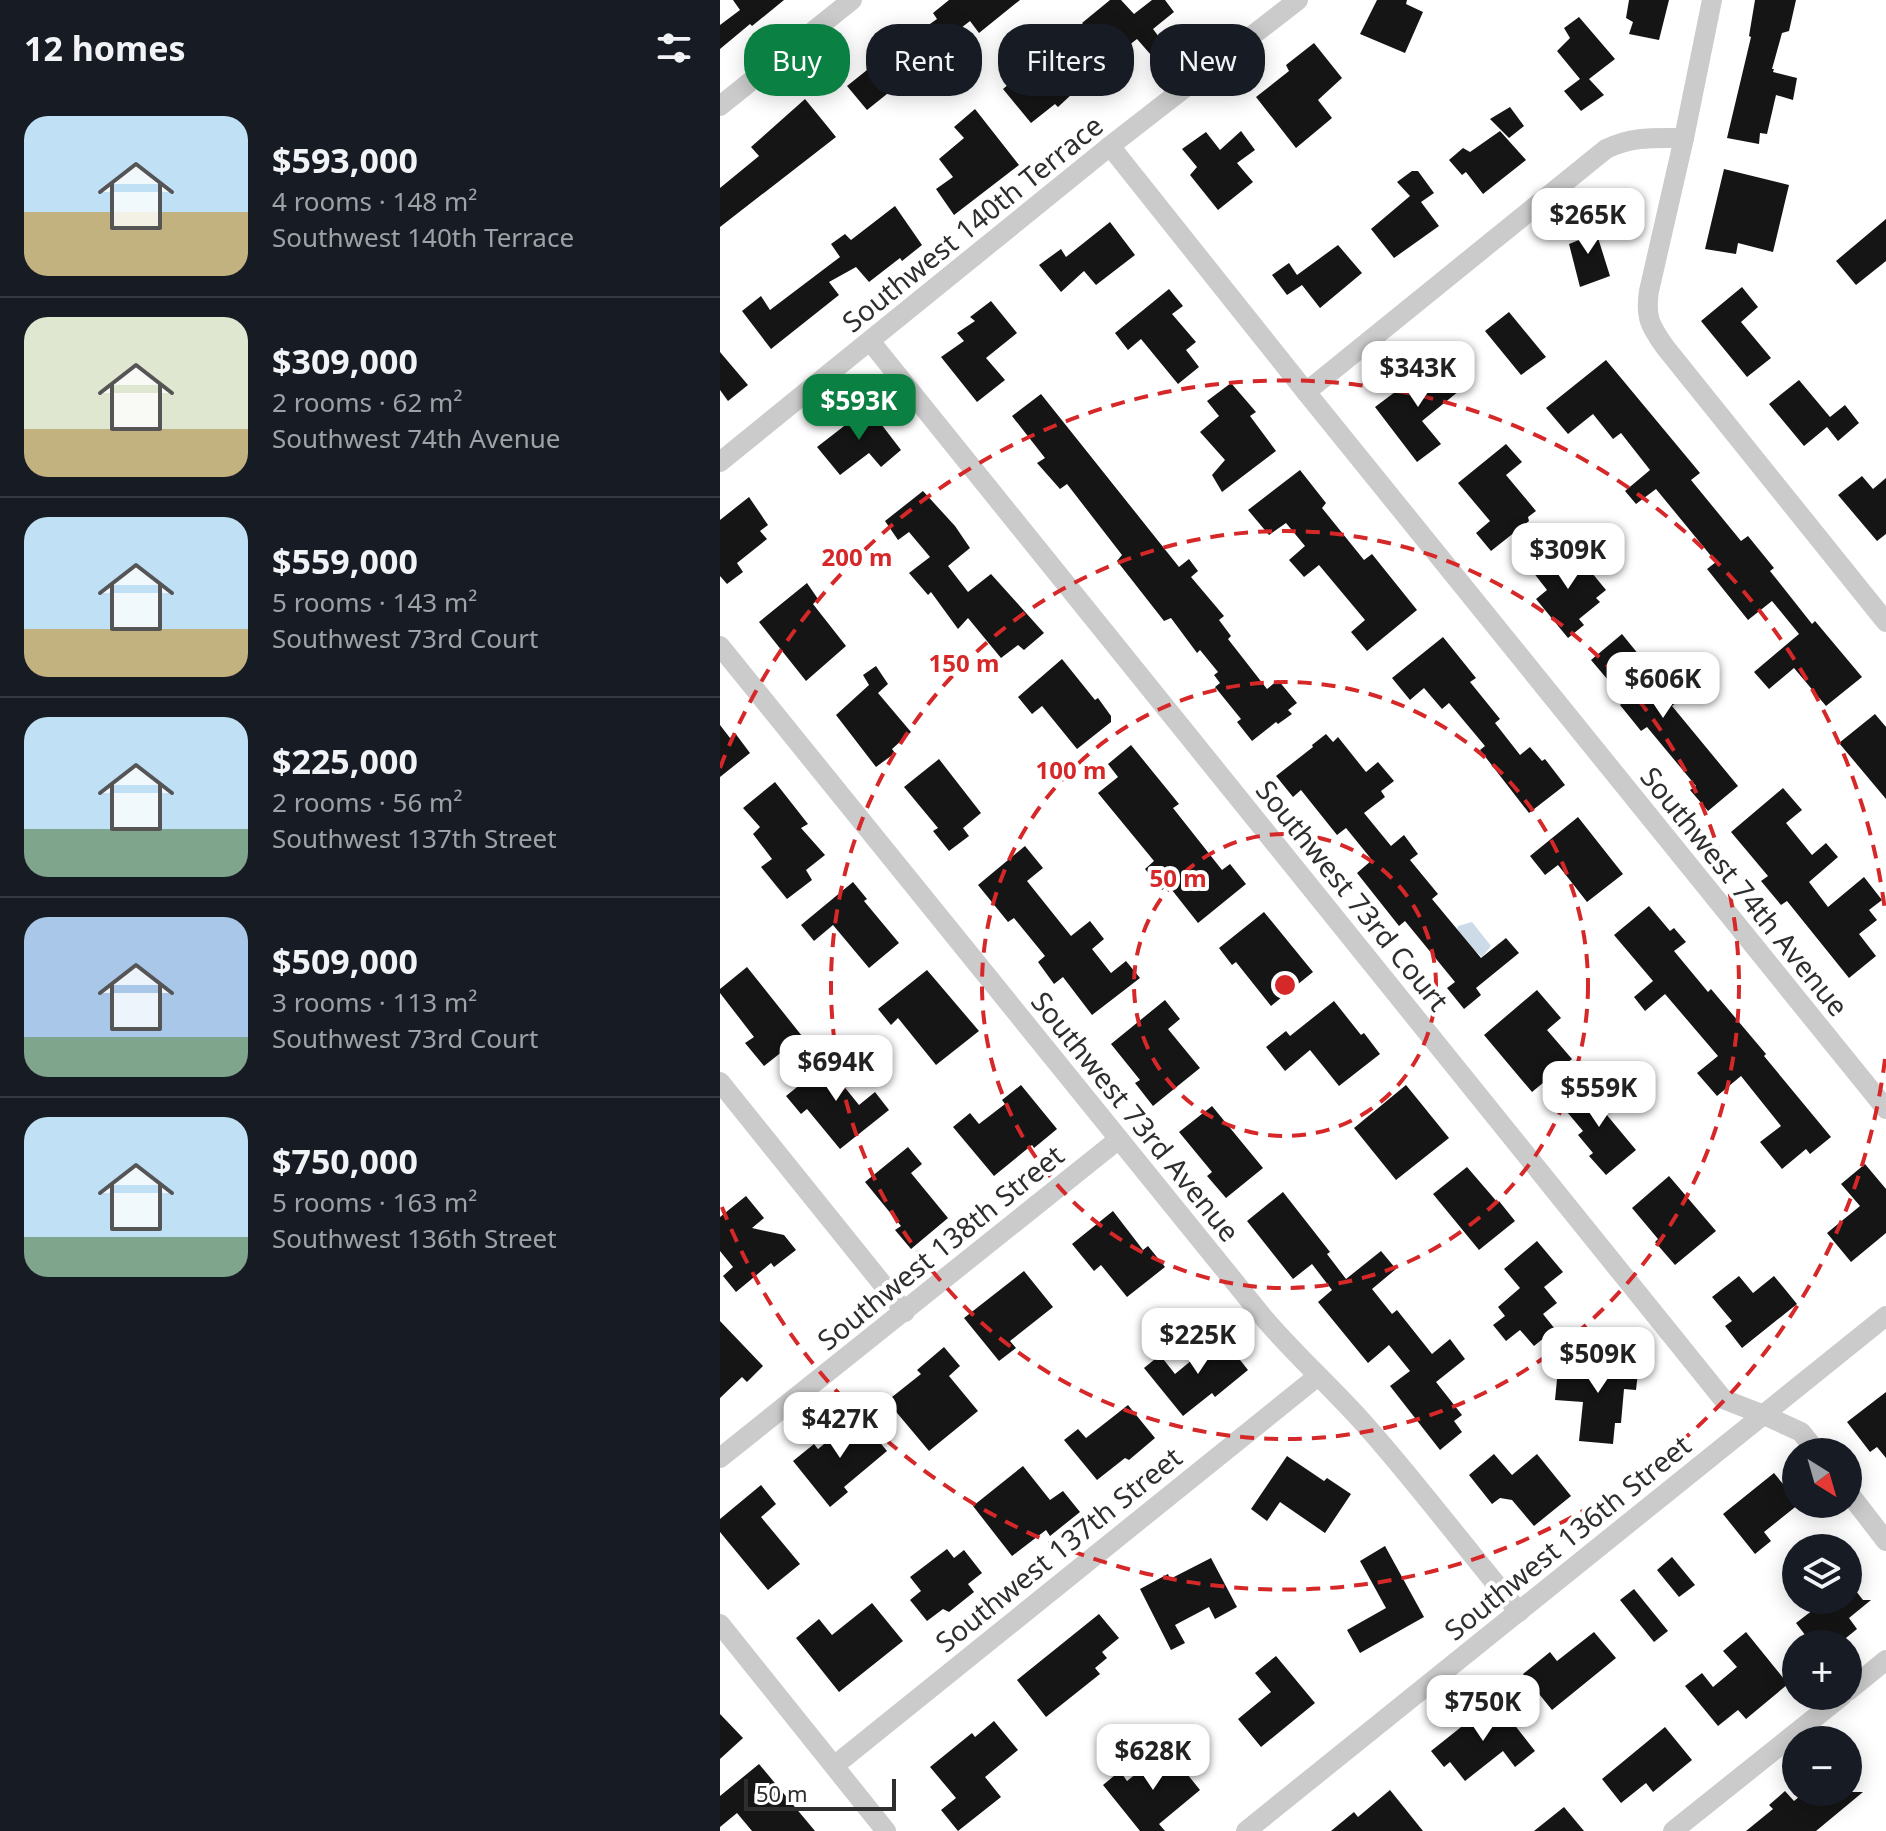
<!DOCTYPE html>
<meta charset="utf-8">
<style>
:root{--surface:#171b24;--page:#242831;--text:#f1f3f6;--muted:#9ea1a6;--line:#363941;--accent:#0b8043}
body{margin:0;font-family:"Noto Sans",sans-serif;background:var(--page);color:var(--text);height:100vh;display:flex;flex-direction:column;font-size:30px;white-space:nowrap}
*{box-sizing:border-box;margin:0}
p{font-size:26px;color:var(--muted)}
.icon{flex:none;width:44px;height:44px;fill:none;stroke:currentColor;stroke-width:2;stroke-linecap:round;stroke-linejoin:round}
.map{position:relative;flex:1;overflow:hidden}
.drawer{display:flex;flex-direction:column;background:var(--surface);width:720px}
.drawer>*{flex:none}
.top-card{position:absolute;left:24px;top:24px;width:760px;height:72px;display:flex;gap:16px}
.needle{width:52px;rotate:143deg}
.buttons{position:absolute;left:1062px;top:1438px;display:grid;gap:16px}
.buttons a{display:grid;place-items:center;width:80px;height:80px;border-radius:50%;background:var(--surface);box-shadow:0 4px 20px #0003;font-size:40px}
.scale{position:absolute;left:24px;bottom:20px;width:152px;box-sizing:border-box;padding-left:8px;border:4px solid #2e2e2e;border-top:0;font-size:22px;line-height:28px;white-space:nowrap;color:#2e2e2e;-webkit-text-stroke:6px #fff;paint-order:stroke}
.price{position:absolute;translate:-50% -68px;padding:0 18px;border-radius:16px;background:#fff;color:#222;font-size:26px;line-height:52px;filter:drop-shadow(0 2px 4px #0008)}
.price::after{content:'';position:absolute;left:50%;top:48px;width:24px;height:18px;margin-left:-12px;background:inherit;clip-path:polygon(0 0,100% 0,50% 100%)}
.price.active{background:var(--accent);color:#fff}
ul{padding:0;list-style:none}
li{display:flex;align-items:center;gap:24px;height:200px;padding:0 24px}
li+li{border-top:2px solid var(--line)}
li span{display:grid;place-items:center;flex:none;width:224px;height:160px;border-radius:24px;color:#555}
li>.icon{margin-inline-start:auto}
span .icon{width:96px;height:96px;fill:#fffc;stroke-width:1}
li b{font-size:34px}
h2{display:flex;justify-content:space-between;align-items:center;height:96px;padding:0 24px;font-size:34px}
.pill{padding:0 28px;border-radius:32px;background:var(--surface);box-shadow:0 4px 20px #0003;font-size:28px;line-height:72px}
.pill.active{background:var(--accent);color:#fff}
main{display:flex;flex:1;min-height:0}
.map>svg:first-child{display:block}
.water{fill:#ccdbe7}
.building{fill:#151515}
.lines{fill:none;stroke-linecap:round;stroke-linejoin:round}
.minor{stroke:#cbcbcb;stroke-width:20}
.ring{fill:none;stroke:#d62828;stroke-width:4;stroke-dasharray:14 10}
.labels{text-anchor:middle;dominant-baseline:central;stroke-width:8;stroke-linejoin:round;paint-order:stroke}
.street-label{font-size:28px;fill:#2e2e2e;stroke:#fff}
.centre{fill:#d62828;stroke:#fff;stroke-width:4}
.ring-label{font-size:24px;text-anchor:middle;font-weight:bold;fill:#d62828;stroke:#fff;stroke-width:8;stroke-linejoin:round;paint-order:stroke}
</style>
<main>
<section class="drawer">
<h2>12 homes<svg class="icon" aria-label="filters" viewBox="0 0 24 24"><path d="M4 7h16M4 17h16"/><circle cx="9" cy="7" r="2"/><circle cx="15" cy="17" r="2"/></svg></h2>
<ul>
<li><span style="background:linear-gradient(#bfe0f5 60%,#c2b280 0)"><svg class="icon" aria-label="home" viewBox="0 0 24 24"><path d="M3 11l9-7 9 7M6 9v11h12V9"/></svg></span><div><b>$593,000</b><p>4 rooms · 148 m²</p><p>Southwest 140th Terrace</p></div></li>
<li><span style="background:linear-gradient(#dfe7d0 70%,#c2b280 0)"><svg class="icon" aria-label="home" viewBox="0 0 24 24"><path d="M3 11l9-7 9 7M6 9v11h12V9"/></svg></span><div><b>$309,000</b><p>2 rooms · 62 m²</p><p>Southwest 74th Avenue</p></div></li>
<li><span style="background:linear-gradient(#bfe0f5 70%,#c2b280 0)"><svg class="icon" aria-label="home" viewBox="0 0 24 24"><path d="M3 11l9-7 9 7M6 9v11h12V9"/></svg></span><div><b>$559,000</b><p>5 rooms · 143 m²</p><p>Southwest 73rd Court</p></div></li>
<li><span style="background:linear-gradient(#bfe0f5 70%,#7fa58c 0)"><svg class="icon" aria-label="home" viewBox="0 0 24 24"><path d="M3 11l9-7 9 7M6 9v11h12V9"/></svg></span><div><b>$225,000</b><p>2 rooms · 56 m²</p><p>Southwest 137th Street</p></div></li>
<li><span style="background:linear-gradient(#a9c7e8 75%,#7fa58c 0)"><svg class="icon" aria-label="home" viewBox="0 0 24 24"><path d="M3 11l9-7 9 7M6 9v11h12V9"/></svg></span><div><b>$509,000</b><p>3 rooms · 113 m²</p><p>Southwest 73rd Court</p></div></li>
<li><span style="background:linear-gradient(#bfe0f5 75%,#7fa58c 0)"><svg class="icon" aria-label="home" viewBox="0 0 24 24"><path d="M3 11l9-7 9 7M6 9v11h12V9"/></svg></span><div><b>$750,000</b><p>5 rooms · 163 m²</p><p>Southwest 136th Street</p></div></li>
</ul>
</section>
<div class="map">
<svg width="1166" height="1831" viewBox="0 0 1166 1831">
<rect width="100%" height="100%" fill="#fff"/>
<path class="water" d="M752,922L771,946L762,957L749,945L737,929L738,926Z"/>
<g class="building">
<path d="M13,0H64L32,26L30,24L0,49V25L20,10Z"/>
<path d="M229,0H300L259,33L250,21L210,52L213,57L147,110L127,86L162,58L217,19L213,13Z"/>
<path d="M390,0H401L414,14L432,0H445L454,12L433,29L445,45L431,55L417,39L391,59L362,23Z"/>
<path d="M657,0H687L686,4L703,12L685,53L640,34Z"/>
<path d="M909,0H949L939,40L909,34L913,22L906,18Z"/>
<path d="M1035,0H1076L1069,31L1062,33L1052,69H1054L1053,72L1077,78L1073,100L1056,95L1047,134L1040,133L1039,144L1007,138L1031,37L1029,36Z"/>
<path d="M859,17L895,59L869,79L884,95L861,111L844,91L860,79L837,51L850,38L844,28Z"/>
<path d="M594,43L622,78L598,100L612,118L576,148L536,97L569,71L566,65Z"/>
<path d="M318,59L333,78L352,64L364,83L338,107L335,104L311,123L283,89Z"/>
<path d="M85,99L116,137L0,227V188L39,156L31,147Z"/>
<path d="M790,107L804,126L789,138L770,119Z"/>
<path d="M255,109L299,165L234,215L216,189L233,177L219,159L244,138L234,127Z"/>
<path d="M521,131L535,150L517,163L533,182L498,210L470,175L477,167L462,149L486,132L500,150Z"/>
<path d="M780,131L806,160L763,194L746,172L742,175L729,160L743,148L750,152Z"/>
<path d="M1004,169L1069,185L1053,252L1018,243L1016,254L985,249Z"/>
<path d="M692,171H698L714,193L701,202L719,226L674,258L651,229L690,196L677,182Z"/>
<path d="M175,206L202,245L182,261L180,258L149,282L136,267L109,282L119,295L51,349L22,311L41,296L50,310L120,257L111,244L125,234L131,240Z"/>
<path d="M1166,219V261L1136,285L1116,261Z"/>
<path d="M390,222L415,255L376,285L364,271L341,292L319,265L341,249L346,257Z"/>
<path d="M873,222L890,276L860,287L849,244L859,240L854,229Z"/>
<path d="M618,245L642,273L600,308L582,285L567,295L552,275L569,263L577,275Z"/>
<path d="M1022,287L1038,307L1021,322L1051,358L1027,377L981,321Z"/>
<path d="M449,289L463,306L452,314L476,342L466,350L479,367L458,384L421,339L408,350L395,333Z"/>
<path d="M271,301L297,333L266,358L285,380L257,402L221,357L244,341L237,333L255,321L250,317Z"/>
<path d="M789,312L826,357L801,375L765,331Z"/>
<path d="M0,352L28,385L8,401L0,390Z"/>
<path d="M886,360L980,473L971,480L1021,541L1028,536L1054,568L1050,571L1092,624L1095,621L1142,677L1106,706L1074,668L1049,689L1034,672L1079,634L1052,601L1028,620L987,569L996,562L936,489L916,504L905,491L930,470L901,433L893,439L873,414L848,434L826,408Z"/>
<path d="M715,362L739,391L702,421L721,444L697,462L655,407Z"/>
<path d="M1079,380L1110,417L1125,405L1139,423L1118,441L1107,427L1084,446L1049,404Z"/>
<path d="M511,383L536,412L530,416L556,451L502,492L492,475L505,460L480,432L499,416L487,401Z"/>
<path d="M321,394L459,567L469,559L478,571L471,577L504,616L499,620L511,636L508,639L547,689L558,680L577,703L568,710L572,714L558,724L556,722L532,741L517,722L521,719L495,687L500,683L494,675L498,672L480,650L477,653L451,618L444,621L397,561L402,555L347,484L340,489L317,463L325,458L292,416Z"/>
<path d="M145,403L181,450L161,467L149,453L120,475L97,447L128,423L125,419Z"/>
<path d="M786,444L802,462L786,475L816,511L808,517L809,521L771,551L756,533L770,521L738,483Z"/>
<path d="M580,470L606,503L602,508L644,560L652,554L697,610L647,651L631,632L645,620L599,565L584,577L569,560L585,546L566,523L549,535L528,510Z"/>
<path d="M1142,476L1153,489L1166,478V534L1157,541L1118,495Z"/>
<path d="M203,491L235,526L250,548L228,566L248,592L271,574L324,633L304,650L298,645L281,658L248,618L238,629L211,592L208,595L189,573L210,557L189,532L178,540L165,521Z"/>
<path d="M29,497L48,525L40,531L47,539L17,563L23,572L7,584L0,576V520Z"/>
<path d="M839,551L845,558L854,551L886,590L876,598L880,602L859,619L864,625L848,638L816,599L827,590L813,572Z"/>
<path d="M87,583L98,599L93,604L126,646L86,681L39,622Z"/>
<path d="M902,634L957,702L952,706L1018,786L988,811L970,790L976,786L927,727L921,731L900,705L905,700L871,660Z"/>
<path d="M723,637L756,678L750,682L780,719L775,723L800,755L810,747L822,761L825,759L845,785L809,813L760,750L765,746L729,703L722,709L704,688L690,700L672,678Z"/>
<path d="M342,659L375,700L378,698L391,716V722L357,749L322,706L312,714L298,697Z"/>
<path d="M156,666L168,684L158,693L191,732L172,749L175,753L156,767L116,715L149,685L143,675Z"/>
<path d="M1155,714L1166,727V799L1119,743Z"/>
<path d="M0,725L10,738L15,733L30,753L0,777Z"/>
<path d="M606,734L613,742L618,737L646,772L658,762L674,781L661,791L665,797L644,813L671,846L684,835L698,854L690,860L718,894L712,899L761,958L786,938L799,953L756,988L761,995L744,1009L727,988L735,982L685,921L679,926L637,873L652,860L626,828L617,835L581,790L573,797L556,776L593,747L592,745Z"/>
<path d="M411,745L459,804L453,808L502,870L510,864L526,884L478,923L448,885L442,890L425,869L434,861L378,793L398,777L388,764Z"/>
<path d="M219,759L261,813L243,828L249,836L229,851L213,831L218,828L184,787Z"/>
<path d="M55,782L88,824L81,828L105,855L86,870L92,880L67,899L41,867L52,859L33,834L40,827L23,808Z"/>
<path d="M1063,788L1082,810L1066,823L1092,855L1106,843L1118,857L1089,882L1108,907L1144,877L1162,900L1149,910L1157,920L1139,934L1156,956L1129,978L1067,901L1061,905L1041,881L1048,876L1011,832Z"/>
<path d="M858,817L903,874L867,902L838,865L825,875L810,856Z"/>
<path d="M305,846L323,868L307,881L351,936L370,921L384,939L372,949L391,973L406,961L420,978L372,1015L343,977L334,984L318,962L325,956L294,918L288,922L258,885Z"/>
<path d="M133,882L147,899L144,901L179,943L149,968L113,925L94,941L81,925Z"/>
<path d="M929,906L950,931L954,928L966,942L954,951L988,992L991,989L1046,1054L1044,1056L1111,1137L1090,1154L1086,1149L1062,1169L1040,1142L1061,1126L1021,1076L997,1096L977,1073L998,1056L945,994L925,1011L914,997L933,981L894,935Z"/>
<path d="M544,912L593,972L551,1006L516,962L512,965L499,948Z"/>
<path d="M27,967L82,1036L44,1066L25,1043L34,1037L0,993V989Z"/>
<path d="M207,970L259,1031L216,1065L178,1018L171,1025L158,1009Z"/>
<path d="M817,990L841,1018L827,1030L852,1059L812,1092L764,1035Z"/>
<path d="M445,1000L460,1019L448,1029L480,1068L433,1106L415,1083L420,1080L391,1044Z"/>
<path d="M614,1001L641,1035L644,1033L660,1054L619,1086L590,1050L565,1071L546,1047L566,1031L570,1036Z"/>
<path d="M118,1054L131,1069L118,1079L139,1105L155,1092L169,1110L120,1149L87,1109L81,1114L66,1096Z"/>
<path d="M876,1079L887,1092L876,1102L916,1150L886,1175L869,1156L873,1153L858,1135L863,1131L842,1106Z"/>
<path d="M301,1085L337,1129L314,1148L312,1145L274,1176L233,1127L250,1113L259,1124L285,1104L282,1100Z"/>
<path d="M686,1085L729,1138L676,1180L634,1128Z"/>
<path d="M492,1106L543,1168L506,1198L487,1176L492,1172L459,1132Z"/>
<path d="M188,1147L202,1164L191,1173L228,1218L191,1249L175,1230L181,1226L145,1182Z"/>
<path d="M1145,1164L1166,1189V1233L1131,1262L1107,1233L1140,1206L1121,1184Z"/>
<path d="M747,1167L778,1203L779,1201L795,1221L759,1250L713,1194Z"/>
<path d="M949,1176L996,1231L955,1265L935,1242L938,1239L912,1208Z"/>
<path d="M563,1192L610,1252L607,1254L626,1279L661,1251L676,1269L652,1289L672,1314L677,1310L712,1354L730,1339L745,1359L716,1382L742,1415L734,1421L742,1432L720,1450L670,1386L690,1371L669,1345L648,1363L598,1302L612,1290L592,1264L573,1279L527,1221Z"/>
<path d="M26,1196L44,1218L32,1228L64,1235L76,1250L54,1267L51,1263L16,1292L3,1276L13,1267L0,1251V1217Z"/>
<path d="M393,1211L423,1250L428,1246L445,1267L407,1297L381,1265L374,1271L352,1244Z"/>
<path d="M817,1241L843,1272L824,1287L837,1303L823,1314L835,1329L814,1346L800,1330L786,1341L773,1325L785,1316L778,1307L800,1288L784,1269Z"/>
<path d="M304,1271L333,1307L290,1341L296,1348L279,1361L244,1318Z"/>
<path d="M1019,1276L1033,1293L1054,1276L1077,1304L1022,1348L1005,1326L1012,1321L992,1297Z"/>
<path d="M0,1321L43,1366L27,1382L22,1377L0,1398Z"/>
<path d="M501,1336L528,1370L495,1397L492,1393L463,1416L424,1368L440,1355L455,1374Z"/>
<path d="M224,1347L240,1366L229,1376L258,1411L209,1451L167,1401L201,1374L197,1370Z"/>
<path d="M883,1353L902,1354L901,1362L919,1363L916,1390L904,1389L901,1423H895L893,1444L859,1441L863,1402L835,1400L838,1369L855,1370L856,1364L882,1367Z"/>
<path d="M1166,1392V1458L1157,1447L1150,1452L1127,1422Z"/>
<path d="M408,1405L435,1438L409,1460L405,1458L377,1480L344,1440L358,1429L366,1438Z"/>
<path d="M138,1416L167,1451L124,1487L128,1492L110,1507L73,1461L94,1444L98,1449Z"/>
<path d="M774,1454L792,1475L817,1454L851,1496L814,1526L792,1500L780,1498L772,1504L749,1475Z"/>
<path d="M567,1456L604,1481L607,1478L631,1494L605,1533L560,1502L547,1521L531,1509Z"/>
<path d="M303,1466L330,1500L343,1491L360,1512L330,1536L326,1530L292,1556L253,1506Z"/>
<path d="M1054,1473L1076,1500V1504H1079L1044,1532L1051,1541L1035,1554L1003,1514Z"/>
<path d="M41,1485L56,1504L41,1517L80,1564L48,1590L0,1532V1519Z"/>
<path d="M665,1546L704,1617L640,1653L627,1630L666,1608L640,1561Z"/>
<path d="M227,1549L234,1558L244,1550L262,1573L248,1584L254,1592L229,1612L223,1609L207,1621L190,1600L201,1591L190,1577Z"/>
<path d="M952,1557L975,1585L959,1597L937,1570Z"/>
<path d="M491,1558L517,1607L495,1619L489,1607L455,1625L465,1643L451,1650L420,1589L448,1574L450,1579Z"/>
<path d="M1128,1581L1143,1600H1151L1129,1618L1137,1629L1121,1642L1114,1633L1100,1644H1092L1076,1623L1106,1600H1128Z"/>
<path d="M914,1589L948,1631L934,1642L900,1600Z"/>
<path d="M152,1603L183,1641L119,1692L76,1638L99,1619L112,1635Z"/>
<path d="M379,1614L399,1638L382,1652L387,1658L375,1668L380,1674L326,1717L297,1680Z"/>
<path d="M874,1632L896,1658L832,1710L803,1674L830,1652L837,1661Z"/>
<path d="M1026,1632L1068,1684L1026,1719L1018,1710L998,1726L965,1686L982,1673L993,1687L1017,1667L1003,1651Z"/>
<path d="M556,1656L595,1703L541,1747L518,1719L551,1692L535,1673Z"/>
<path d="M775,1700L815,1751L795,1767L783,1751L745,1781L730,1762L724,1767L711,1751Z"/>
<path d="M0,1714L23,1738L0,1759Z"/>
<path d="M274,1721L298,1750L265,1777L281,1797L238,1831L221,1810L236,1798L210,1767L252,1733L255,1737Z"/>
<path d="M945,1727L972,1760L933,1792L926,1783L901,1803L882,1779Z"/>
<path d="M447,1749L480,1790L439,1824L445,1831H420L383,1785L400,1771L407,1781Z"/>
<path d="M39,1764L95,1831H32L17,1813L0,1827V1796Z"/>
<path d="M670,1790L703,1831H611L634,1812L638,1817Z"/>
<path d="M1065,1791L1074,1801L1085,1792H1143L1096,1831H1026L1053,1809L1049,1805Z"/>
<path d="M844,1807L864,1831H814Z"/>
</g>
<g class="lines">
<g class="minor">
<path d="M992,0L964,138L929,291C925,317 930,326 945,347L1166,622"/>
<path d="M0,106L132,0"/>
<path d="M390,146L586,392L1166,1109"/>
<path d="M150,341L1003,1399L1044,1415L1081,1432L1097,1452"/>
<path d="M586,392L886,149C913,136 934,138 964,138"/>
<path d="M0,462L390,146L578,0"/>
<path d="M0,646L543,1317C576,1356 614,1389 648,1428C700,1487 748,1551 799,1612"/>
<path d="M0,1082L185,1312"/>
<path d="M0,1458L399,1139"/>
<path d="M1128,1492L1166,1541"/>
<path d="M0,1624L166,1831"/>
<path d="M1128,1691L1166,1660"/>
<path d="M114,1766L598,1376"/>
<path d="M526,1831L1166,1316"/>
<path d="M953,1831L1122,1696"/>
</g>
</g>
<g class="ring">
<circle cx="565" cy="985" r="151"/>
<circle cx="565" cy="985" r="303"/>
<circle cx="565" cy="985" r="454"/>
<path d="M1165 1059A605 605 0 0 1 0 1202M0 768A605 605 0 0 1 1165 911"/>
</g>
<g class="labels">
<g class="street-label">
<text transform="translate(252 223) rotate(-39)">Southwest 140th Terrace</text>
<text transform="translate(1025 891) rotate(51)">Southwest 74th Avenue</text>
<text transform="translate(633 895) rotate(51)">Southwest 73rd Court</text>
<text transform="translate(416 1116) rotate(51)">Southwest 73rd Avenue</text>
<text transform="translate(220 1247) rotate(-39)">Southwest 138th Street</text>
<text transform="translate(847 1537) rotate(-39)">Southwest 136th Street</text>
<text transform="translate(338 1549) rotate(-39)">Southwest 137th Street</text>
</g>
</g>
<circle cx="565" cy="985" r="12" class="centre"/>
<g class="ring-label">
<text x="137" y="566">200 m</text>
<text x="244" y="672">150 m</text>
<text x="351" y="779">100 m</text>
<text x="458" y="887">50 m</text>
</g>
</svg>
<div class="buttons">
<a><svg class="needle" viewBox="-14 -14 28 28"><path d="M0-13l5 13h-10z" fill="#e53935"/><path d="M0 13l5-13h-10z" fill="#9ea1a6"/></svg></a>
<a><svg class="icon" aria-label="layers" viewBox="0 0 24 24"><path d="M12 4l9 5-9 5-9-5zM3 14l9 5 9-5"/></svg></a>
<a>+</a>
<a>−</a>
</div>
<div class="scale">50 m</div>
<b class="price" style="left:868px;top:256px">$265K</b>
<b class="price" style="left:698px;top:409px">$343K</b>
<b class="price active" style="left:139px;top:442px">$593K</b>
<b class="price" style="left:848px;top:591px">$309K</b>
<b class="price" style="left:943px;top:720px">$606K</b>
<b class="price" style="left:116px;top:1103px">$694K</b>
<b class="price" style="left:879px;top:1129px">$559K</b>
<b class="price" style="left:478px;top:1376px">$225K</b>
<b class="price" style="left:878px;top:1395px">$509K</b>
<b class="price" style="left:120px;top:1460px">$427K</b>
<b class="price" style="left:763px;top:1743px">$750K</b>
<b class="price" style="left:433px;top:1792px">$628K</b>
<div class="top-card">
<a class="pill active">Buy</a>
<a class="pill">Rent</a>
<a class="pill">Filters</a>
<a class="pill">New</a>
</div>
</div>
</main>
